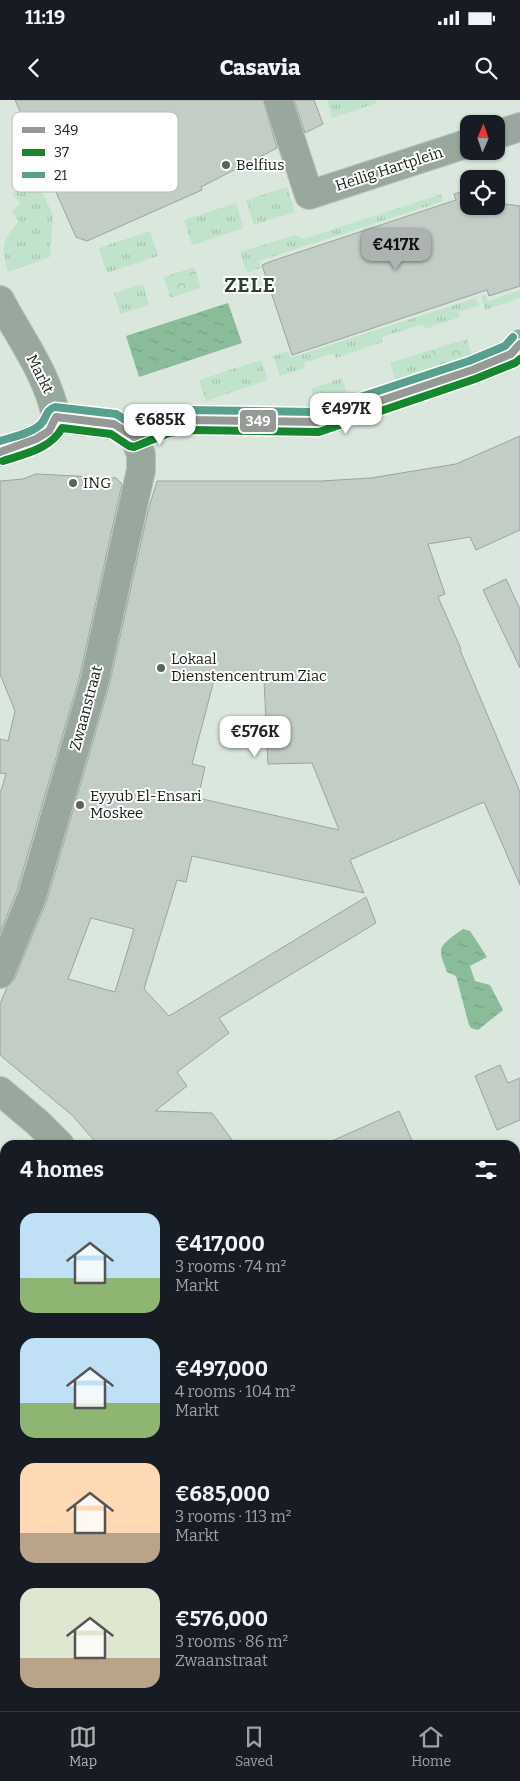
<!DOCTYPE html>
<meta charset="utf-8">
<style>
:root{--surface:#171b24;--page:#242831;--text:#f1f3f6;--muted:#9ea1a6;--line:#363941;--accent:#adb3b1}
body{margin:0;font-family:Bitter,serif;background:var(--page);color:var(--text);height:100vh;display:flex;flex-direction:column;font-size:19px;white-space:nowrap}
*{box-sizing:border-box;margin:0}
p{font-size:16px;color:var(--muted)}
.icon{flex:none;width:28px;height:28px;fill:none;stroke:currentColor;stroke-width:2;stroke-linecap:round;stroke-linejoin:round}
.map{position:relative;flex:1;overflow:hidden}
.sheet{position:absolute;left:0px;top:1040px;width:520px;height:571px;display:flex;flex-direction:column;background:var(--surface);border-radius:15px 15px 0 0;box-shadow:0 1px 4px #0004}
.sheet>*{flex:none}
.needle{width:32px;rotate:2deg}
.buttons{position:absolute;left:460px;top:15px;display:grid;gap:10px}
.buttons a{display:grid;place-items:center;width:45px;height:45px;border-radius:10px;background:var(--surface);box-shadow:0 1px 4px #0004;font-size:25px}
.price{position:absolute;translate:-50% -42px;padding:0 11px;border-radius:10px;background:#fff;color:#222;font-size:16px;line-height:32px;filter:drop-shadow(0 1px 2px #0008)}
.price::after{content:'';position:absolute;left:50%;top:30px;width:15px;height:11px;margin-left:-8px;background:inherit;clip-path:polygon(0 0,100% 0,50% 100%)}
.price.current{background:var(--accent);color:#111}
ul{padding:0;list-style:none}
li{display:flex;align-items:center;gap:15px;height:125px;padding:0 20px}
li span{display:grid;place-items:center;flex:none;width:140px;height:100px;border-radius:15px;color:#555}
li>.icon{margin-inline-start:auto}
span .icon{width:60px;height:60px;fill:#fffc;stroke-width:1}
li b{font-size:21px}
h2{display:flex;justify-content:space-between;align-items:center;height:60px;padding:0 20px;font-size:21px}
.status{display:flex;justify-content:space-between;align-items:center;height:35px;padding:0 25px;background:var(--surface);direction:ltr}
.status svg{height:14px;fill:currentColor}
header{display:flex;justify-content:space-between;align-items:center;height:65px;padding:0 20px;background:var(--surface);font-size:22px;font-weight:800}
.dock{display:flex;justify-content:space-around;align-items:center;height:70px;border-top:1px solid var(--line);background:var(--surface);font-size:14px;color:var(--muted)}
.dock a{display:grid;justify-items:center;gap:2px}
.dock .current{color:var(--accent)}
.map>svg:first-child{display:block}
.grass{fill:url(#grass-tufts)}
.park{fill:url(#park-crowns)}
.water{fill:url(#water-ripples)}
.building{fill:#c2cdc5;stroke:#9aa59d;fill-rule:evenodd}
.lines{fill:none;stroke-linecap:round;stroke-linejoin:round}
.minor-casing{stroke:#b7c2ba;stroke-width:30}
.minor{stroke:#98a89c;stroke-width:28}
.bus-1-casing{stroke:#fff;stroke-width:11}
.bus-2-casing{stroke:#fff;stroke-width:11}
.bus-3-casing{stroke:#fff;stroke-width:11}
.bus-1{stroke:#969a97;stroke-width:8}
.bus-2{stroke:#15882e;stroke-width:8}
.bus-3{stroke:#58a08e;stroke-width:8}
.poi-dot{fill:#5a655d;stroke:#fff;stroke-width:2}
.labels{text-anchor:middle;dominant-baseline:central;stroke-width:4;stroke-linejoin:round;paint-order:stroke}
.poi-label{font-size:15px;fill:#161f18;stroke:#fff;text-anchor:start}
.street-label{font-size:15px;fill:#161f18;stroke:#fff}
.district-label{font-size:20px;font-weight:bold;letter-spacing:1px;fill:#2b4031;stroke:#fff}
.key{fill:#fff;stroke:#b9bcba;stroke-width:1}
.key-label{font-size:14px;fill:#161f18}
.line-badge{stroke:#fff;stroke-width:2}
.badge-label{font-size:14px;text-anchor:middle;font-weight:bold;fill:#fff}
</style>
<div class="status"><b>11:19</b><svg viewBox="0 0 49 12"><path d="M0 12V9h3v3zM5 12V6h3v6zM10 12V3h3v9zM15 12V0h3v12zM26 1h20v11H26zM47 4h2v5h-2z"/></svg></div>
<header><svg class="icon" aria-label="back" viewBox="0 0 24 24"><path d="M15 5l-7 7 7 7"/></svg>Casavia<svg class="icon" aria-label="search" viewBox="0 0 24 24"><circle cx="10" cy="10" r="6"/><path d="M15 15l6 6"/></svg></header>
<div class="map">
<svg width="520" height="1611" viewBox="0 0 520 1611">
<defs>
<pattern id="grass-tufts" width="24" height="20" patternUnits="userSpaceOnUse" patternTransform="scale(1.25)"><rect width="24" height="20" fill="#c2e3cb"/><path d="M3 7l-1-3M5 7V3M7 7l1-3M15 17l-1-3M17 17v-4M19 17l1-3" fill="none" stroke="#a6c2ae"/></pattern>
<pattern id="park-crowns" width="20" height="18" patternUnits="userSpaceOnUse" patternTransform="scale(1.25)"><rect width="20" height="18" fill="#c2e3cb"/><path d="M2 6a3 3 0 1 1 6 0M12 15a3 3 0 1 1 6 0" fill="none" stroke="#a6c2ae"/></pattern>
<pattern id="water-ripples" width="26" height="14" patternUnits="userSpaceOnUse" patternTransform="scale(1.25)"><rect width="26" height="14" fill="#8abc9a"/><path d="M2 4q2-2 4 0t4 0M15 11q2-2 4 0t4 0" fill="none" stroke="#76a184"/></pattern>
</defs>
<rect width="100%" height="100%" fill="#d9e7dd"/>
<g class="grass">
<path d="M327,0H376L377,3L332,18Z"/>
<path d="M22,49L53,115L50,157L8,172C0,147 3,140 19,121L12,112L20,103L13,95L21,84L14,76L22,66L15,58Z"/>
<path d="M287,87L295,112L254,125L246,100Z"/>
<path d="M441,94L443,101L259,161L261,168L247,173L240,152L296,135L304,139Z"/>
<path d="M236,103L244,128L192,145L184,120Z"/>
<path d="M150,131L158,156L107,173L99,148Z"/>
<path d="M143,184L149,205L120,214L114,193Z"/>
<path d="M520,190V198L485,210L481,196L486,195L488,201Z"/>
<path d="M476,198L479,206L458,212L460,217L425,229L423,224L382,237L383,242L336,258L334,253L304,263L305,268L280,276L273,256L288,251L290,258Z"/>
<path d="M431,250L438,271L397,284L390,263Z"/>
<path d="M261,260L268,280L206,301L199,280Z"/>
<path d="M342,278L349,299L318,309L311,289Z"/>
</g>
<g class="park">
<path d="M194,167L201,188L170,198L164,177Z"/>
<path d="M467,239L473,259L438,271L431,250Z"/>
</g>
<g class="water">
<path d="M228,203L242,243L139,277L126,236Z"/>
<path d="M463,829L470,831L487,857L470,866L475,881L490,885L503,910L478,930L471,928L469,925L456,876L447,872C445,866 441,858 441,852C440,843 457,834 463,829Z"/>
</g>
<g class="building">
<path d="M15,0H263L277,48L201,87L202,90L87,141L76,137Z"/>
<path d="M294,0H314L323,24L305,33Z"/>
<path d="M469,90V106H496V98L498,103L520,106V186L489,196L487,190L292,255L262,165L272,161L456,100L454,94Z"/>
<path d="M520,336V430L476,450L470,437L428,444L445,494L438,497L461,549L460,550L520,692V785L484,702L350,760L364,793L192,756L186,782L177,780L144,889L169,916L366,797L376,823L219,918L229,933L177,972L187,986L155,1011L212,1013L236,1045H98L73,1016L0,955V904L7,887L14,880L47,800L109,586L148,411L157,381H321L371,378L456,364ZM264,579L268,664L312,663L339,730L198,698L205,667L192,664L214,580ZM91,818L134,829L115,892L68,879Z"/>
<path d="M36,374L116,378L122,384L79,579L17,791L0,833V694L6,674L0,673V639L8,641L15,611L0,574V381L23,379Z"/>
<path d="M506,479L520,509V568L483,490Z"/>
<path d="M500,965L508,983L520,978V1020L497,1030L475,976Z"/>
<path d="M399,1011L414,1045H323Z"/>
</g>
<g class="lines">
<defs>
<g id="minor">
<path d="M278,0L309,95L469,43"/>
<path d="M496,35L520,27"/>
<path d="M0,200C20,238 48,275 56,317"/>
<path d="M56,317L79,321L114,324L134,337"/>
<path d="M134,337L166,323L188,320L317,322L472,270L511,254L520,244"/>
<path d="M0,352L36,339L49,331L56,317"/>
<path d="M0,874L32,796L94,583L141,370V354L134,337"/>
<path d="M0,991L38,1023L60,1045"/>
<path d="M515,1122L520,1120"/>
<path d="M393,1606L394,1611"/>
</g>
</defs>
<use href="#minor" class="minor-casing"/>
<use href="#minor" class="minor"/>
<defs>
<path id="bus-1" d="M0,352L36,339L49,331L56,317L114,324L134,337L166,323L188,320L317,322L472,270L511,254L520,244"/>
<path id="bus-2" d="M3,361C24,354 51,349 62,328L111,334L129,346L134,347L169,333L189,330L319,332L475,279L515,263L520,259"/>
<path id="bus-3" d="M0,341C12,337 30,334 40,325C47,319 45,310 55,307L116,314L135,326L163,314L187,310L315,312L469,261L505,246L513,237"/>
</defs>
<use href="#bus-1" class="bus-1-casing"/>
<use href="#bus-2" class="bus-2-casing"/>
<use href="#bus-3" class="bus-3-casing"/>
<use href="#bus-1" class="bus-1"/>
<use href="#bus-2" class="bus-2"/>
<use href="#bus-3" class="bus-3"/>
</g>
<g class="poi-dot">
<circle cx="226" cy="65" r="5"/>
<circle cx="73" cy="383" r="5"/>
<circle cx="161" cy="568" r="5"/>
<circle cx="80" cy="705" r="5"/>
</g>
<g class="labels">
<g class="poi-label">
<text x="236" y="65">Belfius</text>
<text x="83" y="383">ING</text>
<text x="171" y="559">Lokaal<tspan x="171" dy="17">Dienstencentrum Ziac</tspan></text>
<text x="90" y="696">Eyyub El-Ensari<tspan x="90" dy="17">Moskee</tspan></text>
</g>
<g class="street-label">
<text transform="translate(389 69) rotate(-18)">Heilig Hartplein</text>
<text transform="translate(40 274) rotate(63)">Markt</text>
<text transform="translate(86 608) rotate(-75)">Zwaanstraat</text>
</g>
<g class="district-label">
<text x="250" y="185">ZELE</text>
</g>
</g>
<rect x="12" y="12" width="166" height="80" rx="8" class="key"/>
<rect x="22" y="27" width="23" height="6" fill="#969a97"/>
<rect x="22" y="49" width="23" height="7" fill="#15882e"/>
<rect x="22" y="72" width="23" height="6" fill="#58a08e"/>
<g class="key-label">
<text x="54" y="35">349</text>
<text x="54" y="57">37</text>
<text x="54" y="80">21</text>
</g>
<rect class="line-badge" x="239" y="309" width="38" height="24" rx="5" fill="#969a97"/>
<g class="badge-label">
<text x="258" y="326">349</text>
</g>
</svg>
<div class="buttons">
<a><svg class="needle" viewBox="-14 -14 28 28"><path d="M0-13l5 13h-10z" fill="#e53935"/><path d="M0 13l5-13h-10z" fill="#9ea1a6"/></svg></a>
<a><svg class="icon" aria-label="locate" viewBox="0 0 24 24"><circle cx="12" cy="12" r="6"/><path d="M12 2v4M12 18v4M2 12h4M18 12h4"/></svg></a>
</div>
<b class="price current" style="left:396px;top:171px">€417K</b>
<b class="price" style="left:346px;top:335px">€497K</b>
<b class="price" style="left:160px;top:346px">€685K</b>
<b class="price" style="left:255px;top:658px">€576K</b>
<section class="sheet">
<h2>4 homes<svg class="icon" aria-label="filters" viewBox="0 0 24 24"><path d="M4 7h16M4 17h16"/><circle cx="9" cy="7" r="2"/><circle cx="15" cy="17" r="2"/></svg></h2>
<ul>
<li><span style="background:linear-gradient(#bfe0f5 65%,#8fb573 0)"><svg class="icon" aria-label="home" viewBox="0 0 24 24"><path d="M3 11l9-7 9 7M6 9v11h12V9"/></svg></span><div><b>€417,000</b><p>3 rooms · 74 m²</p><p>Markt</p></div></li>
<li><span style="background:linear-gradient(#bfe0f5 65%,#8fb573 0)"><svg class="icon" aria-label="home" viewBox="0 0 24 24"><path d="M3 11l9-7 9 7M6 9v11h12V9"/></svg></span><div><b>€497,000</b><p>4 rooms · 104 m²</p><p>Markt</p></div></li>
<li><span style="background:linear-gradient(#ffd9b3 70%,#b9a48a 0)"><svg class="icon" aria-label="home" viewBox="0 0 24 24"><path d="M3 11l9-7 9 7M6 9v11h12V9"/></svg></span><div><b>€685,000</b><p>3 rooms · 113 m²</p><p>Markt</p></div></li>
<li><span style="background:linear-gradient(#dfe7d0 70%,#b9a48a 0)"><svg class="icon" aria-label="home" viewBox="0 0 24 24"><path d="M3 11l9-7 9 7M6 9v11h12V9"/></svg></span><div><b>€576,000</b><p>3 rooms · 86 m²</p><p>Zwaanstraat</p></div></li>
</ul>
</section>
</div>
<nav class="dock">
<a class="current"><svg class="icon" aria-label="map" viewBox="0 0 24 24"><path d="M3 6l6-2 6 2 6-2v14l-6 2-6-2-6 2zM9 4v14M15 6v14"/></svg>Map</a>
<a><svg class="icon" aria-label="saved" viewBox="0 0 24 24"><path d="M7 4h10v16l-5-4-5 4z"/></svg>Saved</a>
<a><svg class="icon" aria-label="home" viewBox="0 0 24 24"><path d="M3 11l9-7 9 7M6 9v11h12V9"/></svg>Home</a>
</nav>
